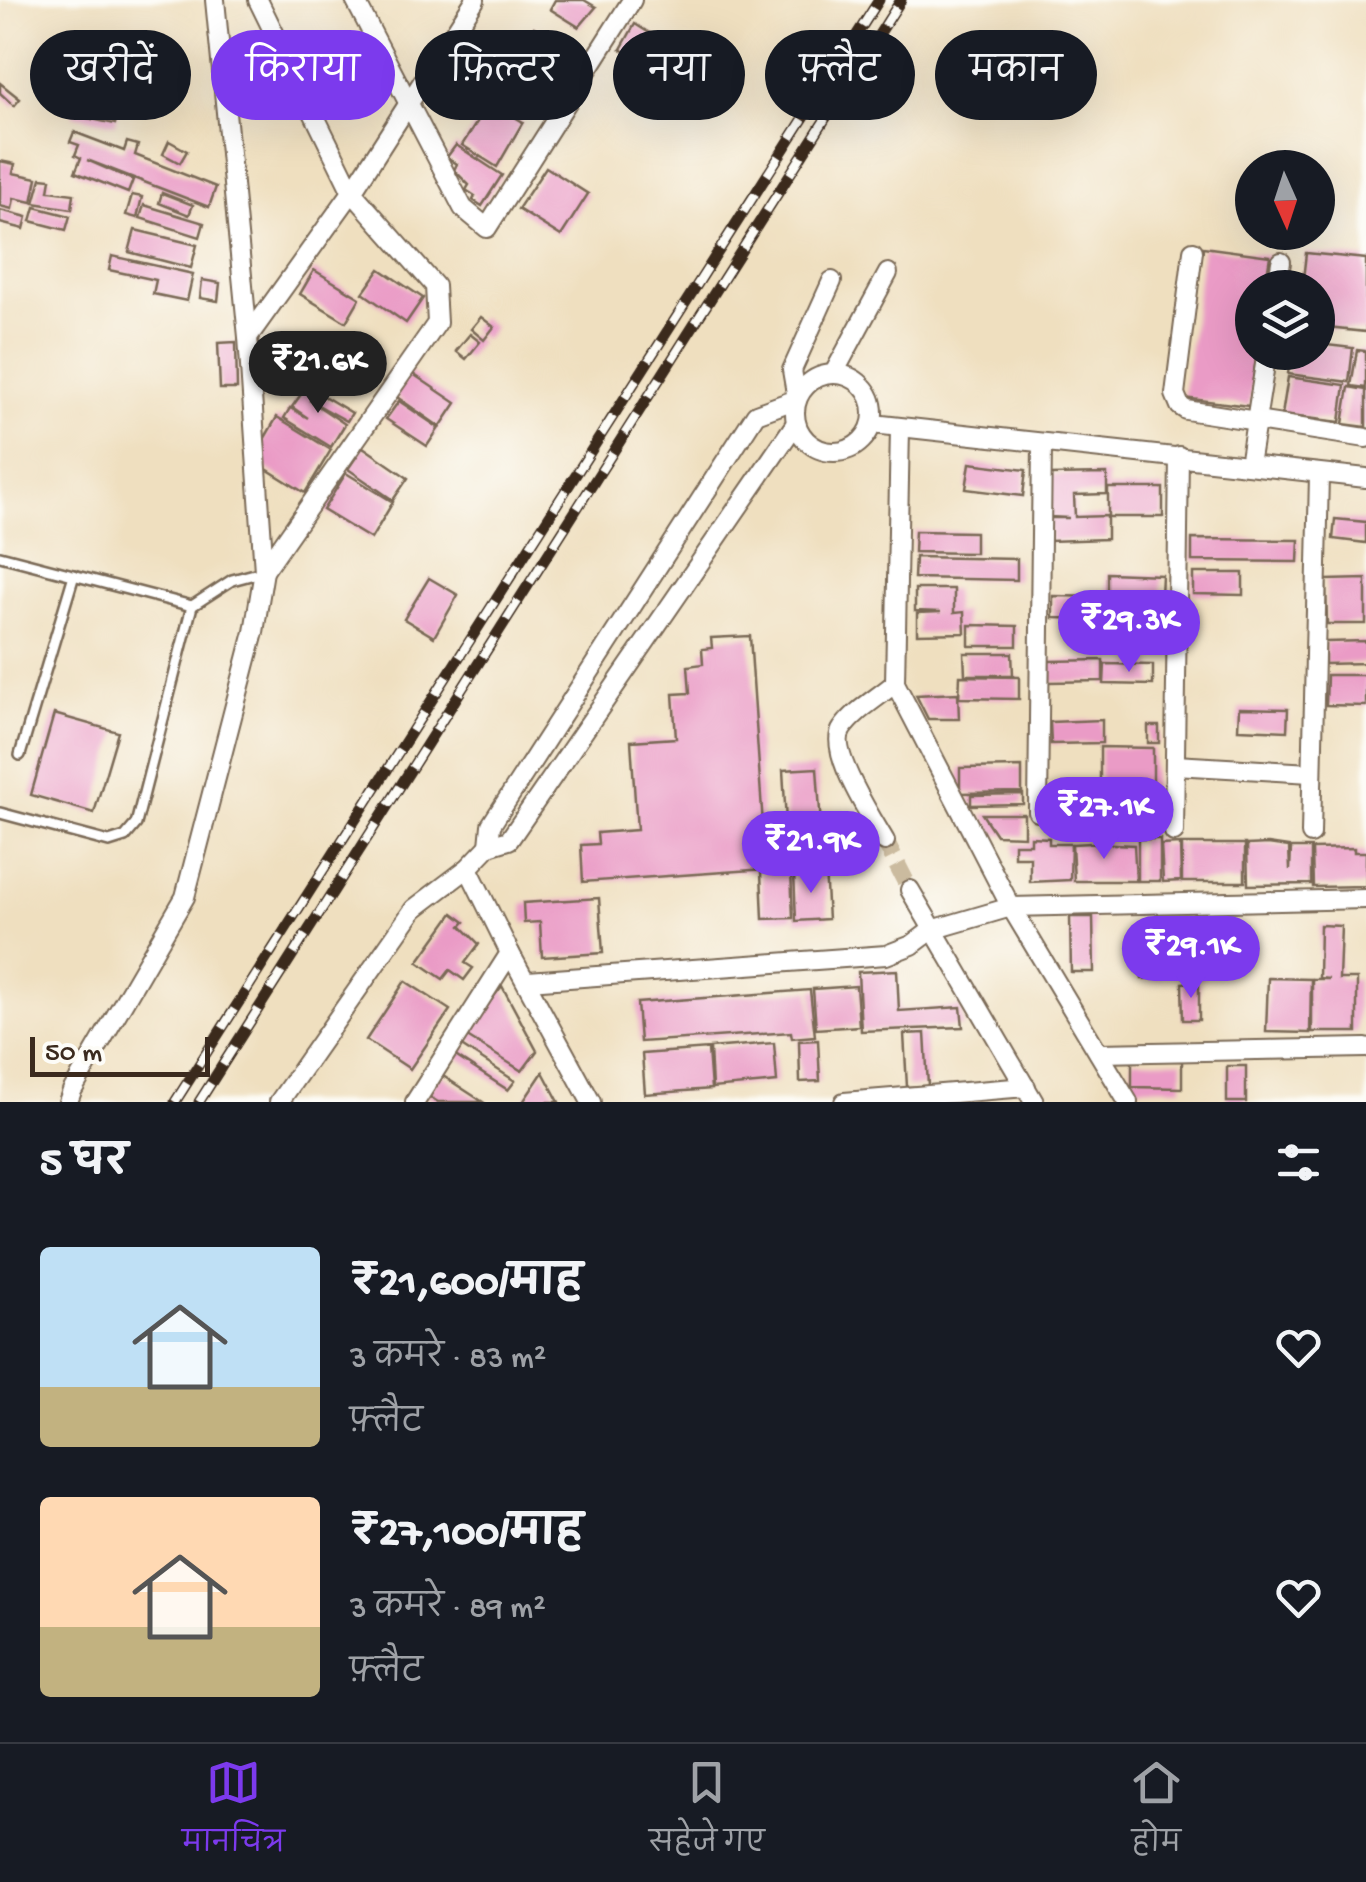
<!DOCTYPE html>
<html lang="hi">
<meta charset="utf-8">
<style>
:root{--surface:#171b24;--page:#242831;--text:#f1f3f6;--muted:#9ea1a6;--line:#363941;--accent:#7c3aed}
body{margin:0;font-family:"Gochi Hand","Playpen Sans Deva",sans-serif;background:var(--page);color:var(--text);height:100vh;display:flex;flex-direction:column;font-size:38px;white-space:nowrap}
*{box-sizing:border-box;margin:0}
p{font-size:32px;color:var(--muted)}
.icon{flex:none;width:55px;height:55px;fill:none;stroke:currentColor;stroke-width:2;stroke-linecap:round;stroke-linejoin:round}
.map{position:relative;height:1102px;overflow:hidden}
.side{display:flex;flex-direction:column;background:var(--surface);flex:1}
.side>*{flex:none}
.hud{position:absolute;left:30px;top:30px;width:1308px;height:90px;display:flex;gap:20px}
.needle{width:65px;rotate:177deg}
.fabs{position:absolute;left:1235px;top:150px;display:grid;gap:20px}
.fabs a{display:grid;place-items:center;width:100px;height:100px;border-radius:50%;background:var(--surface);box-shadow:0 10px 40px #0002;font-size:50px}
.scale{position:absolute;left:30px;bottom:25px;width:180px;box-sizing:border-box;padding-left:10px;border:5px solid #3b2a1e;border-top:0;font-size:28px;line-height:35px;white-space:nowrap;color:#3b2a1e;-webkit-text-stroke:8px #fdfcf7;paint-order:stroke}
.price{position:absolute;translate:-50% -85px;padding:0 22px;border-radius:35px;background:var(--accent);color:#fff;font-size:32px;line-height:65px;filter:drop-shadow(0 2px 5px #0008)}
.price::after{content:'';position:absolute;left:50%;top:60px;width:30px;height:22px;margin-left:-15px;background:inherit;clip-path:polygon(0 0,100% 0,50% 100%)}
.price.current{background:#222;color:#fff}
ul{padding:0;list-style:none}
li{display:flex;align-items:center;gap:30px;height:250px;padding:0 40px}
li span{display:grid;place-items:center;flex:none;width:280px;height:200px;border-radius:10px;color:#555}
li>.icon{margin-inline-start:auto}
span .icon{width:120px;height:120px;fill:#fffc;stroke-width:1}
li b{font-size:42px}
h2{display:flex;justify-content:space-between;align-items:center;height:120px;padding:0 40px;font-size:42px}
.pill{padding:0 35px;border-radius:45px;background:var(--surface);box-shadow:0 10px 40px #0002;font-size:35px;line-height:90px}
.pill.current{background:var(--accent);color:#fff}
.menu{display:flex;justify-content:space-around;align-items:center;height:140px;border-top:2px solid var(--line);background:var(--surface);font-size:28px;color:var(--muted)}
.menu a{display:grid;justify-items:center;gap:5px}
.menu .current{color:var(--accent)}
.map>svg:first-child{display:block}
.building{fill:#ea9bc6}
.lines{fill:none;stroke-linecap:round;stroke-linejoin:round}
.street-tunnel{stroke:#cbbb9f;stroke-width:18;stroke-dasharray:18 9;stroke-linecap:butt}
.lane-casing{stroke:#7a6956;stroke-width:14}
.street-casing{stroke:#7a6956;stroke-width:22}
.lane{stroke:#fff;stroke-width:9}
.street{stroke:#fff;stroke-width:18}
.rail-casing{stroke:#3b2a1e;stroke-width:11}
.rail{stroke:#fdfcf7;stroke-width:8;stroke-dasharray:22;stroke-linecap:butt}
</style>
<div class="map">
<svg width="1366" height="1102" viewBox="0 0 1366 1102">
<rect width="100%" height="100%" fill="#fdfcf7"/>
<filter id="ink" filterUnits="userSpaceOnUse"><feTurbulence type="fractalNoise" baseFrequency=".01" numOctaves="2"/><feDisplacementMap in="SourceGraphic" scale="20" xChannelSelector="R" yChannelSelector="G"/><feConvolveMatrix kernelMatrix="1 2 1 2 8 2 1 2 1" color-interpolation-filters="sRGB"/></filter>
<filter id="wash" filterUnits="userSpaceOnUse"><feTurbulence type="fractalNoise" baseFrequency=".0048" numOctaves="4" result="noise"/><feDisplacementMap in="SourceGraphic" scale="40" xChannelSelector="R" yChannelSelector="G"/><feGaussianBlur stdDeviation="2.25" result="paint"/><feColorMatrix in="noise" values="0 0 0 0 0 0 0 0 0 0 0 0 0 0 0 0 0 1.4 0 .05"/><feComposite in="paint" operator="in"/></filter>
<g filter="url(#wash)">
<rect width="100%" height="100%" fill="#efdfbf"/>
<g id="blocks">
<g class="building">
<path d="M555,0H584L596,7L579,27L550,9Z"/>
<path d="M635,24L683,54L677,63L672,61L664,74L621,49Z"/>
<path d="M534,27L580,58L550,104L504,73Z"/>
<path d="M0,83L20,99L14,106L0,93Z"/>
<path d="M490,102L523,122L497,167L462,145Z"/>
<path d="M76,103L118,112L115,124L73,115Z"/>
<path d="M74,132L124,151L127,142L138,145L135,155L216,187L209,207L87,160L133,180L128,193L75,172L81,158L75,155L79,145L70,142Z"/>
<path d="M169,141L187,151L180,163L163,154Z"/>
<path d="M456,145L502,175L482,206L473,200L475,196L466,190L469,185L454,170L457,164L447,157Z"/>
<path d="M0,161L15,164L13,173L37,178L32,202L14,198L12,209L0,206Z"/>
<path d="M546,167L588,194L561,236L518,209Z"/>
<path d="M41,178L51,179L49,191L74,194L72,209L34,203Z"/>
<path d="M162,193L193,205L189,215L159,203Z"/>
<path d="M132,195L142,197L137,218L126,215Z"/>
<path d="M144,205L204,223L200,237L140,218Z"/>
<path d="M35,207L70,216L66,230L31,221Z"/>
<path d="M0,210L27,217L24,229L0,223Z"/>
<path d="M135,230L197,245L191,268L129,252Z"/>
<path d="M1203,247L1270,256L1265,288H1252V352H1257L1249,406L1183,398Z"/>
<path d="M1306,253L1366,259V332L1318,327V288H1302Z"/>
<path d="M112,256L193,274L187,301L153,294L156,280L109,270Z"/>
<path d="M380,269L423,298L406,323L363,293Z"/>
<path d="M314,270L360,298L346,322L300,294Z"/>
<path d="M202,280L220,283L218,301L200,298Z"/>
<path d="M481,317L494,327L484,340L471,329Z"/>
<path d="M470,334L480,342L466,359L456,351Z"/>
<path d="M236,342L237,389H220L218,343Z"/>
<path d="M1318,344L1353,348L1349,382L1288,374L1291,352H1318Z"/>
<path d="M1357,350L1366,351V388L1351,386Z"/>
<path d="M410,372L456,403L440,427L394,395Z"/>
<path d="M1288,377L1345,385L1340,422L1282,415Z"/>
<path d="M307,386L352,413L347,421L309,400L345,424L331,447L284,418L290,408L308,418L292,407Z"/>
<path d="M1349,387L1366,390V427L1343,424Z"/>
<path d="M399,401L439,428L427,446L386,419Z"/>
<path d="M277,417L331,450L305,493L257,463L259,448Z"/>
<path d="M363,447L408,478L393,500L348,469Z"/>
<path d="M970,463L1026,470L1023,496L966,489Z"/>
<path d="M346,473L393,502L371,539L323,510Z"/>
<path d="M1107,474V494L1074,495L1075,517L1107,516V539L1049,541V518H1069L1049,517L1048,475Z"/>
<rect x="1108" y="488" width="55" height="29"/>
<path d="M1335,519L1366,522V543L1333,539Z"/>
<path d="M915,531L975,532V553L914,552Z"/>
<path d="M1192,539L1299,540L1298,562L1192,561Z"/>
<path d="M915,557L1017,559V580L914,578Z"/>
<path d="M1107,573L1162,575L1161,596L1107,595Z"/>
<path d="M1193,573H1243V595L1193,594Z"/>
<path d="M429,578L458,595L434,637L404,619Z"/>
<path d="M1366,579V624H1327L1326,580Z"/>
<path d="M915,589H954V613L964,612L965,633L917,634V613L941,612L915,611Z"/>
<path d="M1053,596L1103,597V619L1053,618Z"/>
<path d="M1111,598L1139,599L1138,620L1159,621L1158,644L1103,642L1105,619L1126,620L1113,618Z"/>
<path d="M969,625L1017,626V646H969Z"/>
<path d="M750,636L766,869L583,882L581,845L598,844L597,833L637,830L631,741L676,738L673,694L690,693L688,666L703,664L702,649L712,648L711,638Z"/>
<path d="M1366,641V663L1325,664V642Z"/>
<path d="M964,653H1012L1013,675H965Z"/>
<path d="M1103,660V681L1049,682V661Z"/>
<path d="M1105,664L1153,665V685L1104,684Z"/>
<path d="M1327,675H1366V706L1326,705Z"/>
<path d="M960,676L1019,677V699L959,698Z"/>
<path d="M958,693L959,719H928L916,695Z"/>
<path d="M1239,708L1288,709L1287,731L1238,729Z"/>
<path d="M54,714L118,732L94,813L31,795Z"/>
<path d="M1102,720V743L1051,744L1050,722Z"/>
<rect x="1148" y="726" width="11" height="17"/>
<path d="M1100,747L1153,748V788L1100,787Z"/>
<path d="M1022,767V792L960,793V768Z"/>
<path d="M817,768L823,855L788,857L783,770Z"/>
<path d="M1023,794V804L971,805V795Z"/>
<path d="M982,814H1024V836L996,835Z"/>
<path d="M1031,837L1049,838V844H1071L1070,880L1030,882V857H1014V844H1031Z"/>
<rect x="1138" y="839" width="22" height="42"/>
<path d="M1092,843L1134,845L1136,881H1074L1072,844Z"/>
<path d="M1180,844L1181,881L1163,882L1161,845Z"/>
<rect x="1182" y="844" width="63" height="38"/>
<path d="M1268,844L1289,847L1290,870L1291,848H1311V884L1248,885L1247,845Z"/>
<path d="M1354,848V852H1366V886L1313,887L1312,849Z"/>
<path d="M825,870L828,919L796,921L794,872Z"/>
<path d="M791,871L793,918L763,919L761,872Z"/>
<path d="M599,898L603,953L542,957L540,922L524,923L523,903Z"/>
<path d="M453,913L465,922L461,926L479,944L465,963L473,968L464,980L450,970L443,979L418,962Z"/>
<path d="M1070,917H1093L1094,972H1071Z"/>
<path d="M1186,923L1207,924L1205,978L1184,977Z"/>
<path d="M1320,925L1341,926L1339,979H1357V1032H1312V979H1329L1319,978Z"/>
<path d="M1160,966L1161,978L1142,979L1141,967Z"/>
<path d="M897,970L899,1011L961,1007L963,1027L861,1031L858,972Z"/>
<path d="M1268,978L1311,979L1310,1033L1266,1032Z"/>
<path d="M405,981L450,1010L410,1069L366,1040Z"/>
<path d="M1199,982V1020H1183L1182,983Z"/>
<path d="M502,986L537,1051L522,1071L464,1035Z"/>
<path d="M856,986L859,1026L816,1029L813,989Z"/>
<path d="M810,990L815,1036L792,1038L791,1032L640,1042L637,1003Z"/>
<path d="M925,1033L928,1086L907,1087L904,1034Z"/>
<path d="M818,1040L820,1081L800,1082L799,1041Z"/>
<path d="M774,1043L777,1082L712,1088L710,1048Z"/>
<path d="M460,1045L515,1081L508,1090L454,1055Z"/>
<path d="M708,1049L711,1089L645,1094L642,1054Z"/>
<path d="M1132,1060L1182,1061V1088L1132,1087Z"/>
<rect x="1227" y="1066" width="19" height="36"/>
<path d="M543,1072L559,1102H523Z"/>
<path d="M440,1074L483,1102H438L427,1095Z"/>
</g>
</g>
</g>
<g filter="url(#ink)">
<use href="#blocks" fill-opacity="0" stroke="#7a6956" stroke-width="2.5"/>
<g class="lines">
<path class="street-tunnel" d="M885,841L910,890"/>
<defs>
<g id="lane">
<path d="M0,556L192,606L232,580L262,572"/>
<path d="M20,755L74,575"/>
<path d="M0,813L109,842L125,837L136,824L192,606"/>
</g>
<g id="street">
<path d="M258,0L352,192L435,286L437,323L264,571"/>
<path d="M355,0L463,208L487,228L632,0"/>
<path d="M1193,251L1175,394L1180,406L1186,410L1366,438"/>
<path d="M1277,288L1281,262"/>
<path d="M248,337L352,192L475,0"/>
<path d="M834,373L888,273"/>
<circle cx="834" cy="413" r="39"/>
<path d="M873,424L1366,478"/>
<path d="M900,428L895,683L1011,907L1128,1102"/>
<path d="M1249,465L1267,352"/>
<path d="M1175,765L1311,773"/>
<path d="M1038,812L1042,443"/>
<path d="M1174,832L1179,456"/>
<path d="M1311,834L1319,475"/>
<path d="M885,841C873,820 827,750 842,729C854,711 879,697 895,683"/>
<path d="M489,846L491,825L756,414L797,399L792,370L832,281"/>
<path d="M468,868L510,953L591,1102"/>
<path d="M910,890L1034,1102"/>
<path d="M528,981L886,955L912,945L932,930L1011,907L1366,899"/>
<path d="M1099,1053L1366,1048"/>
<path d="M68,1102L72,1091L185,897L254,632L264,571L248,337L215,0"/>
<path d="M279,1102L414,909L468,868L489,846L509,840L796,423"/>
<path d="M415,1102L510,953"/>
<path d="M844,1102L1026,1087"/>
</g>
</defs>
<use href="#lane" class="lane-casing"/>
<use href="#street" class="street-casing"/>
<use href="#lane" class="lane"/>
<use href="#street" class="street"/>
<defs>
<g id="rail">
<path d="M175,1102L879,0"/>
<path d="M199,1102L901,0"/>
</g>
</defs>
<use href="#rail" class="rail-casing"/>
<use href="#rail" class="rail"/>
</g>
</g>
</svg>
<div class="fabs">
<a><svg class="needle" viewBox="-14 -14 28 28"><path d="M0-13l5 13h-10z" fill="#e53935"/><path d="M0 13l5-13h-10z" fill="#9ea1a6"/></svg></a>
<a><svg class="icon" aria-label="layers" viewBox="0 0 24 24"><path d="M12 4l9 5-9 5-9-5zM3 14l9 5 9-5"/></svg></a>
</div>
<div class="scale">50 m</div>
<b class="price current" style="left:318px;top:416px">₹21.6K</b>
<b class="price" style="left:1129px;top:675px">₹29.3K</b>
<b class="price" style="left:1104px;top:862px">₹27.1K</b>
<b class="price" style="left:811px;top:896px">₹21.9K</b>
<b class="price" style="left:1191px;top:1001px">₹29.1K</b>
<div class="hud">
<a class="pill">खरीदें</a>
<a class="pill current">किराया</a>
<a class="pill">फ़िल्टर</a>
<a class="pill">नया</a>
<a class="pill">फ़्लैट</a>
<a class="pill">मकान</a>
</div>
</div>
<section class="side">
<h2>5 घर<svg class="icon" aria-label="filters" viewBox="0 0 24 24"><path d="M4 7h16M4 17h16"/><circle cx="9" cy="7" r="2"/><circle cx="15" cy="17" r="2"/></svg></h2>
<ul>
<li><span style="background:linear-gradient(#bfe0f5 70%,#c2b280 0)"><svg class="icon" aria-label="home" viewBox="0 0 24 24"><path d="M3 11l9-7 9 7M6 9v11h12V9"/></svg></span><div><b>₹21,600/माह</b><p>3 कमरे · 83 m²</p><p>फ़्लैट</p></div><svg class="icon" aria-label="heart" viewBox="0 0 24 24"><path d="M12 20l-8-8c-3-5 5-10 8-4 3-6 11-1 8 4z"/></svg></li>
<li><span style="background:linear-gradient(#ffd9b3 65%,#c2b280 0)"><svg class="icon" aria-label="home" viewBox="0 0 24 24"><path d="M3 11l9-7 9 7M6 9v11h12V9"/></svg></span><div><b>₹27,100/माह</b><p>3 कमरे · 89 m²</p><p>फ़्लैट</p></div><svg class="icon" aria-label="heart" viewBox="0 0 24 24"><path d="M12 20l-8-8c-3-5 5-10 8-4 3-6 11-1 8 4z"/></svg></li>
</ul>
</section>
<nav class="menu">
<a class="current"><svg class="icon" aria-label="map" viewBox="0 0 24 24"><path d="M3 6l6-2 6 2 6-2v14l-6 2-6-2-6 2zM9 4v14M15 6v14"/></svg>मानचित्र</a>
<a><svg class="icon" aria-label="saved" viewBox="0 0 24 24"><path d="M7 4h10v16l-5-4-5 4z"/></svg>सहेजे गए</a>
<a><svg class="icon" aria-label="home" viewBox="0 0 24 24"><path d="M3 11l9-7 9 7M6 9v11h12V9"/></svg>होम</a>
</nav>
